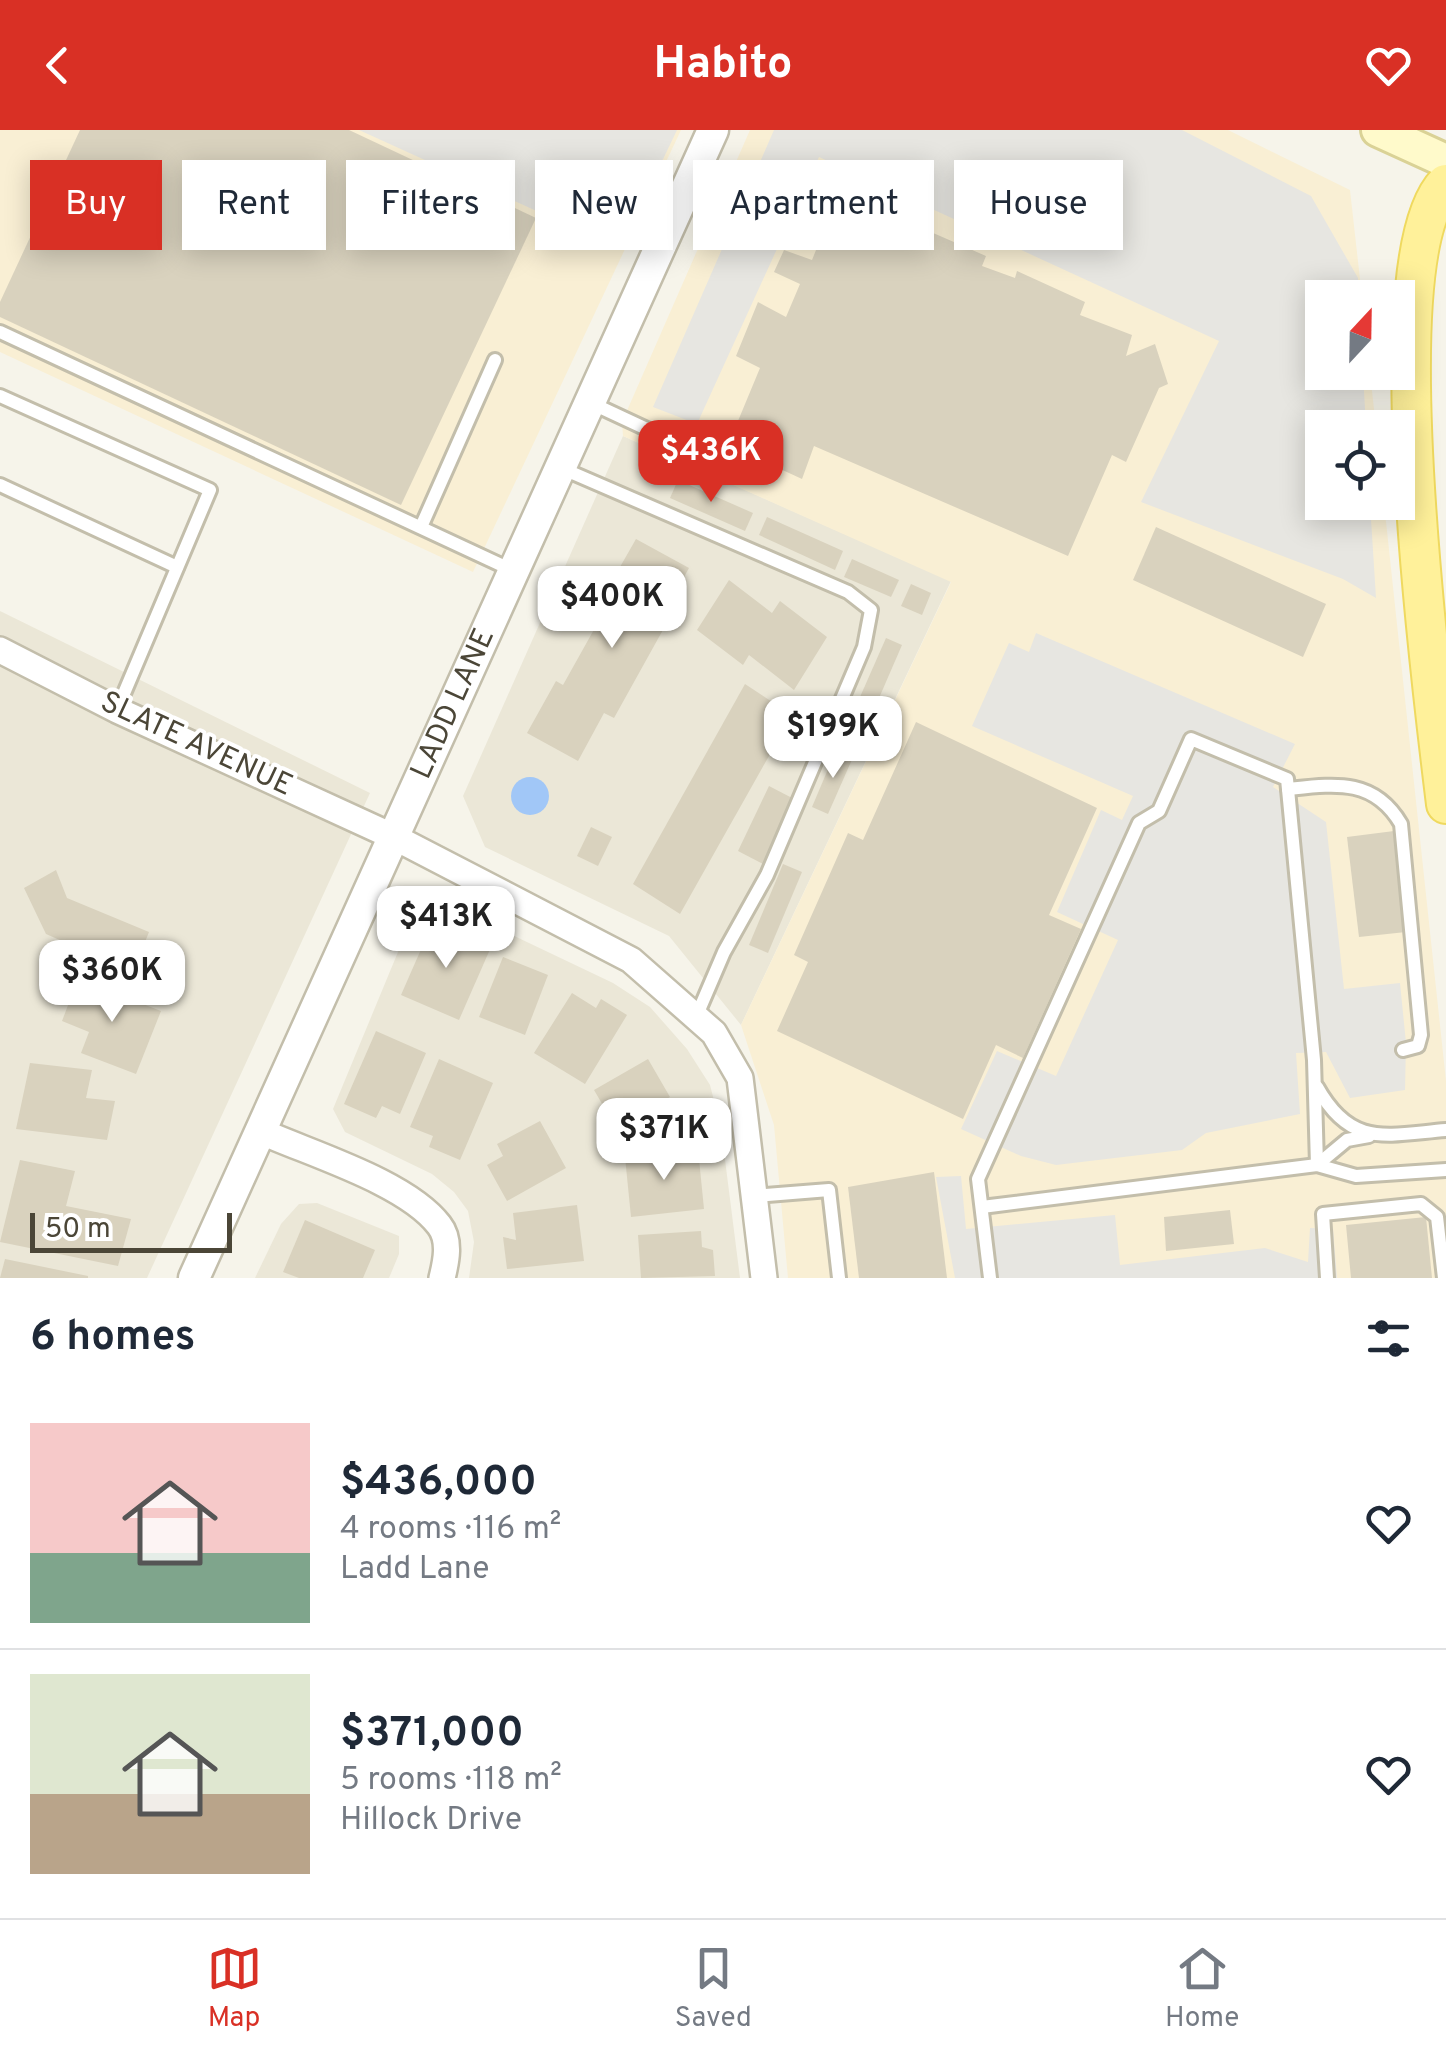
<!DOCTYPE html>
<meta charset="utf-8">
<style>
:root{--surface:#fff;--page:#f6f6f7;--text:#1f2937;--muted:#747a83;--line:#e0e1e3;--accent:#d93025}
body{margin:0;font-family:Overpass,sans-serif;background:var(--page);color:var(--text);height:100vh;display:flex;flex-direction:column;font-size:38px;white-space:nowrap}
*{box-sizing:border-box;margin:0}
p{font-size:32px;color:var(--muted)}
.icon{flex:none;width:55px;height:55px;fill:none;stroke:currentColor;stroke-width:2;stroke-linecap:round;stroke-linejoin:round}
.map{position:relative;height:1148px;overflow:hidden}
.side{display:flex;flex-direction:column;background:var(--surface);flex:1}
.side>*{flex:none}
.hud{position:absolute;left:30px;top:30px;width:1388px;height:90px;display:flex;gap:20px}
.needle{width:65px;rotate:22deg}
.buttons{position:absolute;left:1305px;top:150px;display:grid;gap:20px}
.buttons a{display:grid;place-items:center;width:110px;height:110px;border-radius:0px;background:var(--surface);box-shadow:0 5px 25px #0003;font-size:50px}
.scale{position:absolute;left:30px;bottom:25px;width:202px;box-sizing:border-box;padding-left:10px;border:5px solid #4b4637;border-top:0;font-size:28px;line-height:35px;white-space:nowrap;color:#4b4637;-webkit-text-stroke:8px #fff;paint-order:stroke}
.price{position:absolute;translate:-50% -85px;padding:0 22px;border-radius:20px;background:#fff;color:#222;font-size:32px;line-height:65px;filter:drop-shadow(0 2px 5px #0008)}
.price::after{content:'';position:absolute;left:50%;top:60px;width:30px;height:22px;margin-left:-15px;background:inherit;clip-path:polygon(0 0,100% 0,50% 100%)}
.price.selected{background:var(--accent);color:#fff}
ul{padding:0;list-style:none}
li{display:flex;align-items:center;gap:30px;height:250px;padding:0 30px}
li+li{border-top:2px solid var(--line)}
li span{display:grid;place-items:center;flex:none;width:280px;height:200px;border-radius:0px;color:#555}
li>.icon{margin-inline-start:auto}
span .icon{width:120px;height:120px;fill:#fffc;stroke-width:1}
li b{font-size:42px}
h2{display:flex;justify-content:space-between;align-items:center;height:120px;padding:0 30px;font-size:42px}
.chip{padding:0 35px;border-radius:0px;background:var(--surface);box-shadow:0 5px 25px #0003;font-size:35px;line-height:90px}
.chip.selected{background:var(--accent);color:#fff}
header{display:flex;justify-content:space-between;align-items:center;height:130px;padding:0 30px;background:var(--accent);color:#fff;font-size:45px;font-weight:700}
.tabs{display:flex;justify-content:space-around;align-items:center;height:140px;border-top:2px solid var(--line);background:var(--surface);font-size:28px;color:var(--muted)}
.tabs a{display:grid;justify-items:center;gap:5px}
.tabs .selected{color:var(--accent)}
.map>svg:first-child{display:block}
.residential{fill:#ebe7d7}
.commercial{fill:#f9efd4}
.parking{fill:#e7e6e1}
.water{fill:#a1c7f7}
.building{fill:#d9d2be}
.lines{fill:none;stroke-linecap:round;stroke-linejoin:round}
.service-casing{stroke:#c3beab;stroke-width:18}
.minor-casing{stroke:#c3beab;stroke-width:30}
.tertiary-casing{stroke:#c3beab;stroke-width:35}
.secondary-casing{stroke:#dad296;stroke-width:38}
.primary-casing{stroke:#efd95f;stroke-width:42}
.service{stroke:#fff;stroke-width:12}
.minor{stroke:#fff;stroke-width:25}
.tertiary{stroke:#fff;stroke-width:30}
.secondary{stroke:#fffacb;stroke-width:32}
.primary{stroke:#fff19a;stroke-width:38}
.labels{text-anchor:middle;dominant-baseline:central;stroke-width:8;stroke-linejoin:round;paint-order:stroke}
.street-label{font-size:30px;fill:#4b4637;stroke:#fff}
</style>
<header><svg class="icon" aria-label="back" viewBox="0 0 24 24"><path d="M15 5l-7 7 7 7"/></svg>Habito<svg class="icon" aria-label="heart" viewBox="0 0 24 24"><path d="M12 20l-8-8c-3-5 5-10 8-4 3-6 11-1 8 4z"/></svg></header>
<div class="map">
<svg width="1446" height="1148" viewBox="0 0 1446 1148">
<rect width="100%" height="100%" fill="#f6f4ea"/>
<g class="residential">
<path d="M623,306L951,451L741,895L669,806L485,717L463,666Z"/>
<path d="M0,481L370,663L147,1148H0Z"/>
<path d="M439,770L613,853L650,877L687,919L710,955L721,998L740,1148H469L474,1112L468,1081L454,1062L432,1044L345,1002L333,979L410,793Z"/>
<path d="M317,1073L399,1106V1124L389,1148H255L281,1094L299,1074Z"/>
</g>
<g class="commercial">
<path d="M0,0H681L473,442L0,222Z"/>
<path d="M750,0H1228L1350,60L1362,167L1322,168V242L1370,243L1376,297L1322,298V372L1384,373L1446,951V1148H788L774,995L741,895L951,452L623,306L622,292Z"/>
</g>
<g class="parking">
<path d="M359,0H677L620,119Z"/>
<path d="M774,0H1182L1311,66L1358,148L1359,167L1322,168V242L1363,243L1366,297L1322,298V372L1370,373L1376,468L1343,449L1141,372L1219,211L819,27L697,294L653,277Z"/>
<path d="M1036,503L1295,614L1273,657L1326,692L1344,859L1400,853L1406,913L1405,960L1350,968L1326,922L1296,923L1300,984L1206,1003L1182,1020L1056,1035L1021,1026L961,999L997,921L1056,946L1118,810L1057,782L1101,680L1122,690L1133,666L972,596L1009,513L1029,522Z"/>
<path d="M961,1046L966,1099L1115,1085L1120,1135L1265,1118L1308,1132L1310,1098L1333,1099L1337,1148H955L936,1047Z"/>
</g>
<circle class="water" cx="530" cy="666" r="19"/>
<g class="building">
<path d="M80,0H349L536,88L401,375L0,187V172Z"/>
<path d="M834,75L893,103L901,89L986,126L982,136L1015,148L1017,141L1085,172L1080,185L1132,205L1126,226L1155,214L1168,254L1159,258L1126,332L1112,325L1068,426L814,316L802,349L728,315L760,238L736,226L758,172L786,187L800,154L774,142L784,120L812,130Z"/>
<path d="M678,350L753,383L745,401L670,368Z"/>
<path d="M767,387L843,421L835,440L759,405Z"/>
<path d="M1156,397L1326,474L1303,527L1133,450Z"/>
<path d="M636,409L689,438L663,485L669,489L614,588L604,583L578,631L527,603L556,551L563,555L615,462L608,458Z"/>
<path d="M852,429L899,450L891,467L844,447Z"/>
<path d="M729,450L772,483L780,471L827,507L794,560L749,525L743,535L697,500Z"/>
<path d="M911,454L931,463L922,485L901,476Z"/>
<path d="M886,508L902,515L876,575L860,567Z"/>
<path d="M745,554L792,585L680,784L633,754Z"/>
<path d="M916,592L1097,678L1049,785L1081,799L1023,928L996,915L963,989L777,901L808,832L794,825L848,703L863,710Z"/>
<path d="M837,618L854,625L828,684L812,677Z"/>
<path d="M769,656L794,669L763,734L738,721Z"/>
<path d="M591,697L612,707L598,736L577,726Z"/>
<path d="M1394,701L1406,802L1359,807L1347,707Z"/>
<path d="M783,734L802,742L768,823L749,815Z"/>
<path d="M56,740L67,768L149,802L133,842L46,804L24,758Z"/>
<path d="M433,792L491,817L459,890L401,865Z"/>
<path d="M503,827L548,845L525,905L479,887Z"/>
<path d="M78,849L161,881L136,944L81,923L89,902L62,891Z"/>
<path d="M572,863L596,878L601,869L627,885L585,954L534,923Z"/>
<path d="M376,901L426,923L400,984L382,976L376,988L344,974Z"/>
<path d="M439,929L493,953L460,1030L429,1017L433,1006L410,997Z"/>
<path d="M648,929L670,967L652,977L661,992L625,1013L594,960Z"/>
<path d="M30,933L92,940L86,968L115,971L107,1010L16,999Z"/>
<path d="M540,991L566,1038L507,1071L487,1035L503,1026L497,1014Z"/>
<path d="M698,1019L704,1079L631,1087L625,1027Z"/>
<path d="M20,1030L75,1041L66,1076L131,1089L118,1136L0,1112Z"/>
<path d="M934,1042L947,1148H859L848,1057Z"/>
<path d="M577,1075L584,1131L507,1139L503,1107L516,1110L513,1083Z"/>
<path d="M1230,1080L1234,1114L1166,1121L1164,1087Z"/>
<path d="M1426,1087L1432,1148H1351L1346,1095Z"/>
<path d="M305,1090L375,1120L363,1148H299L283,1142Z"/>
<path d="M701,1101L702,1117L713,1120L715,1146L641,1148L638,1105Z"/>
<path d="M5,1129L88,1146V1148H0Z"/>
</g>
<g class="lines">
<defs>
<g id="service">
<path d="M0,202L512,440"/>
<path d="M0,266L210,360L117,580"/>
<path d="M591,273L666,308"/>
<path d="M561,338L848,462L871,480L864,517L767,745L724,822L697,885"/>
<path d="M0,355L177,437"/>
<path d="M421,397L495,230"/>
<path d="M1288,659C1335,654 1374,648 1401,694L1421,905L1418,916L1403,920"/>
<path d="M1317,957C1351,1018 1386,1005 1446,1000"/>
<path d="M1317,1035L1347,1010L1369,1006"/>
<path d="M754,1066L829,1060L839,1148"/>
<path d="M982,1077L1317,1035L1356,1046L1446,1040"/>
<path d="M990,1148L978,1049L1139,693L1159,681L1191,609L1287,649L1314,930L1317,1035"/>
<path d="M1327,1148L1323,1084L1421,1074L1437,1087L1444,1148"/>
</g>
<g id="minor">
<path d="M0,520L117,580L394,707L631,830L714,903L740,948L764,1148"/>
<path d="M260,1001C311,1024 406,1052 439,1095C451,1110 446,1132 442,1148"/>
</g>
<g id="tertiary">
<path id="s1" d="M194,1148L713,0"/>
</g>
<path id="secondary" d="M1378,0L1446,31"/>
<path id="primary" d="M1446,54C1375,128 1433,565 1446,674"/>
</defs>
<use href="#service" class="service-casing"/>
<use href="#minor" class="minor-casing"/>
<use href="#tertiary" class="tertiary-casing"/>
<use href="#secondary" class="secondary-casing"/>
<use href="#primary" class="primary-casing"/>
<use href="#service" class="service"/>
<use href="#minor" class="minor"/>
<use href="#tertiary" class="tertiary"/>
<use href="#secondary" class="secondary"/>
<use href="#primary" class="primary"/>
</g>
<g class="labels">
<g class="street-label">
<text stroke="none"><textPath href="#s1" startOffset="630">LADD LANE</textPath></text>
<text transform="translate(196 615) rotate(25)">SLATE AVENUE</text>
</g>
</g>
</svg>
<div class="buttons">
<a><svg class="needle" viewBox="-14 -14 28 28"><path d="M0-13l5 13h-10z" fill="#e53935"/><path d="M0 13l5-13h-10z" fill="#747a83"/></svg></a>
<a><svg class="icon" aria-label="locate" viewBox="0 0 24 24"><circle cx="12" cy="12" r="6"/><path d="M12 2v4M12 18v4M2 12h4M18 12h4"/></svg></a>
</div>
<div class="scale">50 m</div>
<b class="price selected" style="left:711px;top:375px">$436K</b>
<b class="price" style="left:612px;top:521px">$400K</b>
<b class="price" style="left:833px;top:651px">$199K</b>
<b class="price" style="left:446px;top:841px">$413K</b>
<b class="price" style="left:112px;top:895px">$360K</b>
<b class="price" style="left:664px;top:1053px">$371K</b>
<div class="hud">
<a class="chip selected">Buy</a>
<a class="chip">Rent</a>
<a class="chip">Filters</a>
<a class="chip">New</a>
<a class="chip">Apartment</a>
<a class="chip">House</a>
</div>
</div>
<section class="side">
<h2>6 homes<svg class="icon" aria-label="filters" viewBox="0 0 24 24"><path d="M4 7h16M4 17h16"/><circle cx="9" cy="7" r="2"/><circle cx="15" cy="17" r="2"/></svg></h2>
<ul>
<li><span style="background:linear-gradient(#f6c9c9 65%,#7fa58c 0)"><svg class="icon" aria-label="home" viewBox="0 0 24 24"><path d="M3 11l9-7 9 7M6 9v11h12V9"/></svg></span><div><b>$436,000</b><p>4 rooms · 116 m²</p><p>Ladd Lane</p></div><svg class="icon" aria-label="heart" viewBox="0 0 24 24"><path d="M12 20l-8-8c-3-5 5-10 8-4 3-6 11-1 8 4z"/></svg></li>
<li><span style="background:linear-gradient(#dfe7d0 60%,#b9a48a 0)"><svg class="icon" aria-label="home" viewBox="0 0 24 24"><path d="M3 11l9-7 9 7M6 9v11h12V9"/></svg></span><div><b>$371,000</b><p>5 rooms · 118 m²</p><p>Hillock Drive</p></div><svg class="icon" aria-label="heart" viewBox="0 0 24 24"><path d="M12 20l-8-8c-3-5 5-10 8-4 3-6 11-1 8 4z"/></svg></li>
</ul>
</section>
<nav class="tabs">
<a class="selected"><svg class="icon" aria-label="map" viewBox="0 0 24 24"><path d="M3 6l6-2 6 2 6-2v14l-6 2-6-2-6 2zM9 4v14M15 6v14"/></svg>Map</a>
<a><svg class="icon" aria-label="saved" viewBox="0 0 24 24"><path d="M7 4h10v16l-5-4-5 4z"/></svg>Saved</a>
<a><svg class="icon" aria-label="home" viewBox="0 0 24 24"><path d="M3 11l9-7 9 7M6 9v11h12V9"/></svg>Home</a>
</nav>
